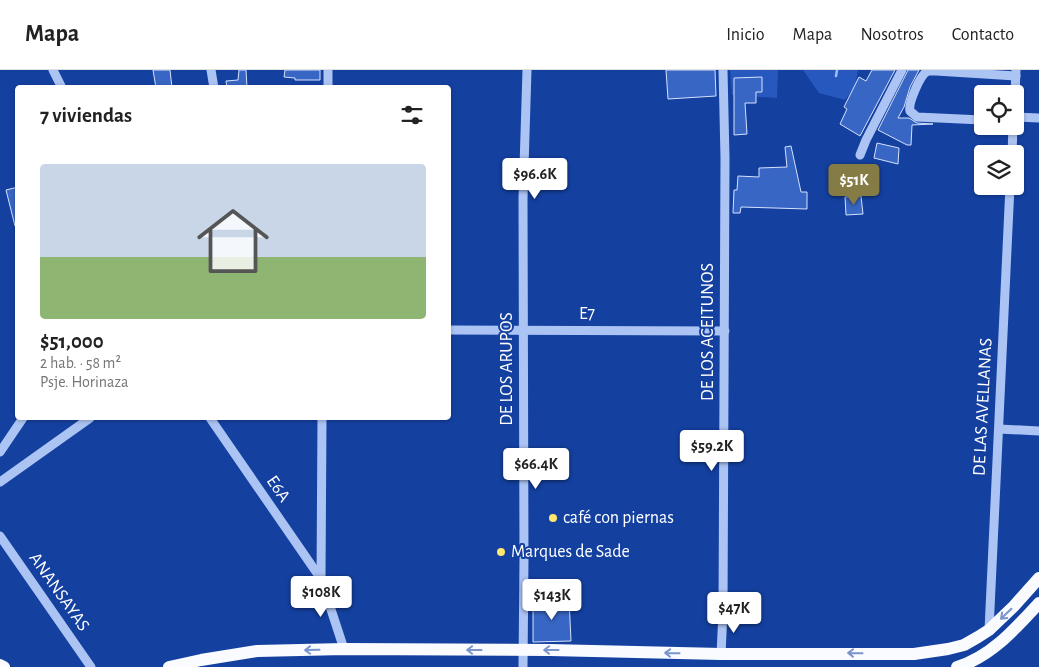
<!DOCTYPE html>
<html lang="es">
<meta charset="utf-8">
<style>
:root{--surface:#fff;--page:#f6f6f6;--text:#222;--muted:#767676;--line:#e0e0e0;--accent:#857b45}
body{margin:0;font-family:"Alegreya Sans",sans-serif;background:var(--page);color:var(--text);height:100vh;display:flex;flex-direction:column;font-size:19px;white-space:nowrap}
*{box-sizing:border-box;margin:0}
p{font-size:16px;color:var(--muted)}
.icon{flex:none;width:28px;height:28px;fill:none;stroke:currentColor;stroke-width:2;stroke-linecap:round;stroke-linejoin:round}
.map{position:relative;flex:1;overflow:hidden}
.drawer{position:absolute;left:15px;top:15px;width:436px;height:335px;display:flex;flex-direction:column;background:var(--surface);border-radius:5px;box-shadow:0 1px 4px #0004}
.drawer>*{flex:none}
.tools{position:absolute;left:974px;top:15px;display:grid;gap:10px}
.tools a{display:grid;place-items:center;width:50px;height:50px;border-radius:5px;background:var(--surface);box-shadow:0 1px 4px #0004;font-size:25px}
.price{position:absolute;translate:-50% -42px;padding:0 11px;border-radius:5px;background:#fff;color:#222;font-size:16px;line-height:32px;filter:drop-shadow(0 1px 2px #0008)}
.price::after{content:'';position:absolute;left:50%;top:30px;width:15px;height:11px;margin-left:-8px;background:inherit;clip-path:polygon(0 0,100% 0,50% 100%)}
.price.on{background:var(--accent);color:#fff}
ul{padding:0;list-style:none}
li{display:grid;align-content:center;gap:10px;height:265px;padding:0 25px}
li span{display:grid;place-items:center;height:155px;border-radius:5px;color:#555}
li>.icon{margin-inline-start:auto}
span .icon{width:90px;height:90px;fill:#fffc;stroke-width:1}
li b{font-size:21px}
h2{display:flex;justify-content:space-between;align-items:center;height:60px;padding:0 25px;font-size:21px}
header{display:flex;align-items:center;gap:30px;box-sizing:border-box;height:70px;padding:0 25px;background:var(--surface);border-bottom:1px solid var(--line)}
header strong{font-size:24px}
nav{display:flex;gap:28px;margin-inline-start:auto;font-size:18px}
.map>svg:first-child{display:block}
.green{fill:#2758be}
.lines{fill:none;stroke-linecap:round;stroke-linejoin:round}
.stream{stroke:#9fbdf7;stroke-width:2.5}
.building{fill:#3866c4;stroke:#d5e2fd}
.minor{stroke:#acc4f4;stroke-width:9}
.major{stroke:#f9fbff;stroke-width:12}
.oneway{stroke:#7b94cb}
.poi-dot{fill:#ffe76f;stroke:#1440a0;stroke-width:2}
.labels{text-anchor:middle;dominant-baseline:central;stroke-width:4;stroke-linejoin:round;paint-order:stroke}
.street-label{font-size:18px;fill:#fff;stroke:#1440a0}
.poi-label{font-size:18px;fill:#fff;stroke:#1440a0;text-anchor:start}
</style>
<header>
<strong>Mapa</strong>
<nav><a>Inicio</a><a>Mapa</a><a>Nosotros</a><a>Contacto</a></nav>
</header>
<div class="map">
<svg width="1039" height="597" viewBox="0 0 1039 597">
<rect width="100%" height="100%" fill="#1440a0"/>
<g class="green">
<path d="M730,0H778L777,28L732,25Z"/>
<path d="M803,0H858L855,17L845,30L819,23Z"/>
</g>
<g class="lines">
<path class="stream" d="M836,6L837,0"/>
</g>
<g class="building">
<path d="M153,0H170L172,18H156Z"/>
<path d="M239,0H246L247,18H227L226,11L238,10Z"/>
<path d="M285,0H320V10H295V8L284,7Z"/>
<path d="M666,0H715L716,26L668,29Z"/>
<path d="M872,0H895L860,66L840,54L847,39L844,37L859,7L866,11Z"/>
<path d="M908,0H919L910,17L904,37L898,48H909L917,53L933,54L912,55L911,75H907L878,60Z"/>
<path d="M762,7V22H756V33H745L747,64L734,65V8Z"/>
<path d="M877,73L899,78L898,94L874,88Z"/>
<path d="M791,76L801,122H807V139L741,137L740,143H733L734,120H737L738,106L759,107V98L787,97L785,77Z"/>
<path d="M18,117V156H15L6,120Z"/>
<path d="M861,126L863,144L846,145L845,127Z"/>
<path d="M569,529L571,571L533,572V530Z"/>
</g>
<g class="lines">
<g class="minor">
<path d="M53,0L62,18"/>
<path d="M211,0L214,18"/>
<path d="M328,18V0"/>
<path d="M1015,24L1016,0"/>
<path d="M1015,47L1039,48"/>
<path d="M982,50L917,47L910,41C908,34 920,4 928,1C930,1 933,1 936,1L1016,6"/>
<path d="M1012,84L1013,56"/>
<path d="M860,85L866,70L902,0"/>
<path d="M449,260L725,261"/>
<path d="M210,348L321,509"/>
<path d="M322,348L321,509L344,579"/>
<path d="M999,359L1039,361"/>
<path d="M0,382L23,348"/>
<path d="M0,412L90,348"/>
<path d="M0,466L91,597"/>
<path d="M989,560L1010,116"/>
<path d="M721,584L723,542L725,88L723,0"/>
<path d="M523,597L524,488L523,129L527,0"/>
</g>
<g class="major">
<path d="M0,595L4,597"/>
<path d="M169,597L201,590L257,581L344,579L550,580L721,584H914L948,579L964,575L978,567L989,560L1014,536L1039,508"/>
<path d="M957,597C991,587 1016,558 1039,533"/>
</g>
</g>
<defs><path id="oneway-shaft" d="M-6 0H5M1.5-3L5.5 0L1.5 3" fill="none" stroke-width="1.6" stroke-linecap="round" stroke-linejoin="round" transform="scale(1.25)"/></defs>
<g class="oneway">
<use href="#oneway-shaft" transform="translate(1006 544) rotate(136)"/>
<use href="#oneway-shaft" transform="translate(312 580) rotate(179)"/>
<use href="#oneway-shaft" transform="translate(474 580) rotate(-180)"/>
<use href="#oneway-shaft" transform="translate(551 580) rotate(-180)"/>
<use href="#oneway-shaft" transform="translate(672 583) rotate(-179)"/>
<use href="#oneway-shaft" transform="translate(855 583) rotate(-179)"/>
</g>
<g class="poi-dot">
<circle cx="553" cy="448" r="5"/>
<circle cx="501" cy="482" r="5"/>
</g>
<g class="labels">
<g class="street-label">
<text x="587" y="244">E7</text>
<text transform="translate(708 262) rotate(-90)">DE LOS ACEITUNOS</text>
<text transform="translate(507 299) rotate(-90)">DE LOS ARUPOS</text>
<text transform="translate(983 337) rotate(-87)">DE LAS AVELLANAS</text>
<text transform="translate(278 419) rotate(55)">E6A</text>
<text transform="translate(59 522) rotate(55)">ANANSAYAS</text>
</g>
<g class="poi-label">
<text x="563" y="448">café con piernas</text>
<text x="511" y="482">Marques de Sade</text>
</g>
</g>
</svg>
<div class="tools">
<a><svg class="icon" aria-label="locate" viewBox="0 0 24 24"><circle cx="12" cy="12" r="6"/><path d="M12 2v4M12 18v4M2 12h4M18 12h4"/></svg></a>
<a><svg class="icon" aria-label="layers" viewBox="0 0 24 24"><path d="M12 4l9 5-9 5-9-5zM3 14l9 5 9-5"/></svg></a>
</div>
<b class="price" style="left:535px;top:130px">$96.6K</b>
<b class="price on" style="left:854px;top:136px">$51K</b>
<b class="price" style="left:712px;top:402px">$59.2K</b>
<b class="price" style="left:536px;top:420px">$66.4K</b>
<b class="price" style="left:321px;top:548px">$108K</b>
<b class="price" style="left:552px;top:551px">$143K</b>
<b class="price" style="left:734px;top:564px">$47K</b>
<section class="drawer">
<h2>7 viviendas<svg class="icon" aria-label="filters" viewBox="0 0 24 24"><path d="M4 7h16M4 17h16"/><circle cx="9" cy="7" r="2"/><circle cx="15" cy="17" r="2"/></svg></h2>
<ul>
<li><span style="background:linear-gradient(#c9d6e8 60%,#8fb573 0)"><svg class="icon" aria-label="home" viewBox="0 0 24 24"><path d="M3 11l9-7 9 7M6 9v11h12V9"/></svg></span><div><b>$51,000</b><p>2 hab. · 58 m²</p><p>Psje. Horinaza</p></div></li>
</ul>
</section>
</div>
